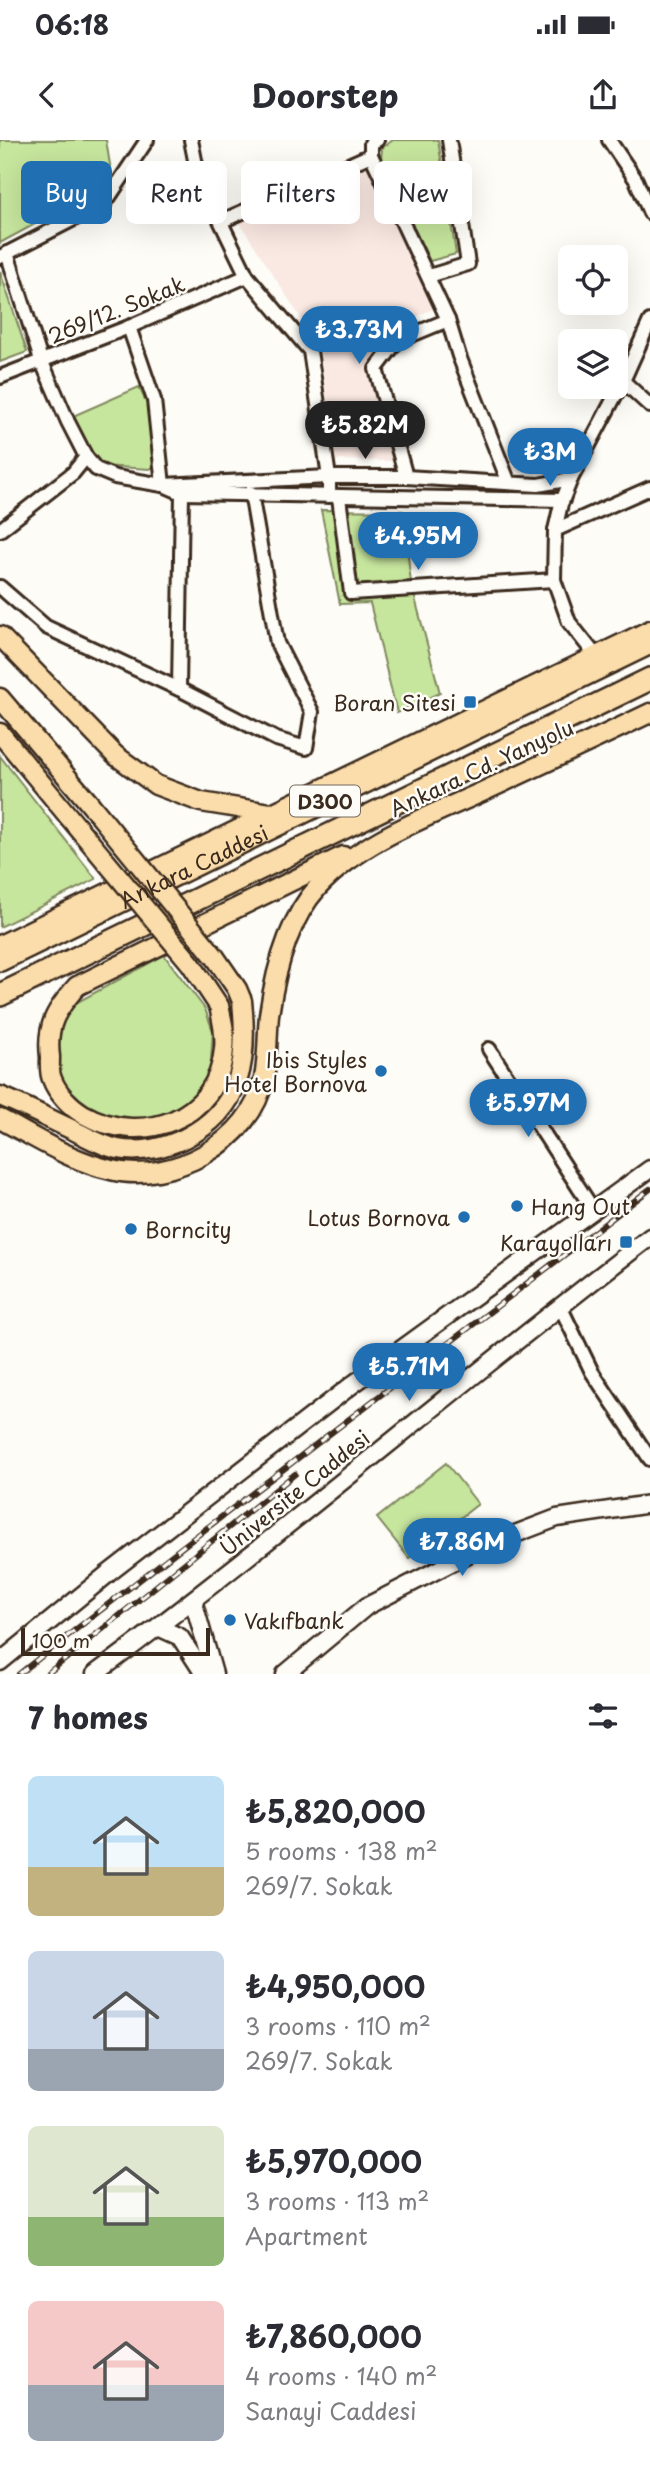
<!DOCTYPE html>
<meta charset="utf-8">
<style>
:root{--surface:#fff;--page:#f2f2f3;--text:#2b2b33;--muted:#7c7c81;--accent:#1f6fb2}
body{margin:0;font-family:"Playpen Sans",sans-serif;background:var(--page);color:var(--text);height:100vh;display:flex;flex-direction:column;font-size:26px;white-space:nowrap}
*{box-sizing:border-box;margin:0}
p{font-size:23px;color:var(--muted)}
.icon{flex:none;width:38px;height:38px;fill:none;stroke:currentColor;stroke-width:2;stroke-linecap:round;stroke-linejoin:round}
.map{position:relative;height:1534px;overflow:hidden}
.side{display:flex;flex-direction:column;background:var(--surface);flex:1}
.side>*{flex:none}
.top-card{position:absolute;left:21px;top:21px;width:609px;height:63px;display:flex;gap:14px}
.tools{position:absolute;left:558px;top:105px;display:grid;gap:14px}
.tools a{display:grid;place-items:center;width:70px;height:70px;border-radius:10px;background:var(--surface);box-shadow:0 7px 28px #0002;font-size:35px}
.scale{position:absolute;left:21px;bottom:18px;width:189px;box-sizing:border-box;padding-left:7px;border:4px solid #3b2a1e;border-top:0;font-size:19px;line-height:24px;white-space:nowrap;color:#3b2a1e;-webkit-text-stroke:5px #fdfcf7;paint-order:stroke}
.price{position:absolute;translate:-50% -60px;padding:0 16px;border-radius:24px;background:var(--accent);color:#fff;font-size:23px;line-height:46px;filter:drop-shadow(0 2px 4px #0008)}
.price::after{content:'';position:absolute;left:50%;top:42px;width:21px;height:16px;margin-left:-10px;background:inherit;clip-path:polygon(0 0,100% 0,50% 100%)}
.price.active{background:#222;color:#fff}
ul{padding:0;list-style:none}
li{display:flex;align-items:center;gap:21px;height:175px;padding:0 28px}
li span{display:grid;place-items:center;flex:none;width:196px;height:140px;border-radius:10px;color:#555}
li>.icon{margin-inline-start:auto}
span .icon{width:84px;height:84px;fill:#fffc;stroke-width:1}
li b{font-size:30px}
h2{display:flex;justify-content:space-between;align-items:center;height:84px;padding:0 28px;font-size:30px}
.tag{padding:0 24px;border-radius:10px;background:var(--surface);box-shadow:0 7px 28px #0002;font-size:24px;line-height:63px}
.tag.active{background:var(--accent);color:#fff}
.status{display:flex;justify-content:space-between;align-items:center;height:49px;padding:0 35px;background:var(--surface);direction:ltr}
.status svg{height:19px;fill:currentColor}
header{display:flex;justify-content:space-between;align-items:center;height:91px;padding:0 28px;background:var(--surface);font-size:32px;font-weight:700}
.map>svg:first-child{display:block}
.built{fill:#fae8e2}
.green{fill:#c6e59d;stroke:#80885e;stroke-width:2}
.lines{fill:none;stroke-linecap:round;stroke-linejoin:round}
.street-casing{stroke:#3b2a1e;stroke-width:18}
.secondary-casing{stroke:#3b2a1e;stroke-width:21}
.primary-casing{stroke:#3b2a1e;stroke-width:23}
.highway-casing{stroke:#3b2a1e;stroke-width:26}
.street{stroke:#fdfcf7;stroke-width:12}
.secondary{stroke:#fdfcf7;stroke-width:16}
.primary{stroke:#fbddab;stroke-width:18}
.highway{stroke:#fbddab;stroke-width:21}
.rail-casing{stroke:#3b2a1e;stroke-width:6}
.rail{stroke:#fdfcf7;stroke-width:3.5;stroke-dasharray:10;stroke-linecap:butt}
.primary-bridge-casing{stroke:#3b2a1e;stroke-width:23;stroke-linecap:butt}
.primary-bridge{stroke:#fbddab;stroke-width:18}
.poi-dot{fill:#1f6fb2;stroke:#fdfcf7;stroke-width:2.5}
.labels{text-anchor:middle;dominant-baseline:central;stroke-width:5;stroke-linejoin:round;paint-order:stroke}
.shield{fill:#fdfcf7;stroke:#75695f;stroke-width:2}
.shield-label{font-size:19px;font-weight:bold;fill:#3b2a1e}
.street-label{font-size:21px;fill:#3b2a1e;stroke:#fdfcf7}
.poi-label{font-size:21px;fill:#3b2a1e;stroke:#fdfcf7;text-anchor:end}
</style>
<div class="status"><b>06:18</b><svg viewBox="0 0 49 12"><path d="M0 12V9h3v3zM5 12V6h3v6zM10 12V3h3v9zM15 12V0h3v12zM26 1h20v11H26zM47 4h2v5h-2z"/></svg></div>
<header><svg class="icon" aria-label="back" viewBox="0 0 24 24"><path d="M15 5l-7 7 7 7"/></svg>Doorstep<svg class="icon" aria-label="share" viewBox="0 0 24 24"><path d="M12 15V3M7 8l5-5 5 5M5 13v7h14v-7"/></svg></header>
<div class="map">
<svg width="650" height="1534" viewBox="0 0 650 1534">
<rect width="100%" height="100%" fill="#fdfcf7"/>
<filter id="ink" filterUnits="userSpaceOnUse"><feTurbulence type="fractalNoise" baseFrequency=".0143" numOctaves="2"/><feDisplacementMap in="SourceGraphic" scale="14" xChannelSelector="R" yChannelSelector="G"/><feConvolveMatrix kernelMatrix="1 2 1 2 8 2 1 2 1" color-interpolation-filters="sRGB"/></filter>
<g filter="url(#ink)">
<path class="built" d="M365,22L434,168L387,192L366,228L393,321L336,320L320,208L238,80Z"/>
<g class="green">
<path d="M0,0H106L111,31L98,50L0,103Z"/>
<path d="M393,0H438L456,114L430,121L381,20L382,8Z"/>
<path d="M0,131L27,212L0,222Z"/>
<path d="M139,247L149,268L157,324L150,329L102,326L92,313L73,276Z"/>
<path d="M321,370L403,371L411,443L440,553L397,573L370,463L340,464Z"/>
<path d="M0,616L96,739L0,787Z"/>
<path d="M164,815L205,869L213,891L210,934L190,964L170,976L116,982L87,968L68,954L58,935L55,911L60,882L72,865Z"/>
<path d="M446,1323L478,1364L409,1418L377,1378Z"/>
</g>
<g class="lines">
<defs>
<g id="street">
<path d="M191,0L198,35L247,136L310,211L329,337V356"/>
<path d="M609,0L636,40L650,73"/>
<path d="M371,15L448,180L397,201L376,229L406,337"/>
<path d="M222,81L371,15V3L377,0"/>
<path d="M7,113L41,220L68,282L86,317L96,329L115,337L163,345L329,337H406L538,345L571,339"/>
<path d="M0,117L105,63L147,0"/>
<path d="M429,136L468,124L449,0"/>
<path d="M448,180L459,216L509,343"/>
<path d="M129,187L154,260L163,345"/>
<path d="M0,237L129,187L247,136"/>
<path d="M623,241L650,266"/>
<path d="M166,346L182,353L563,360"/>
<path d="M339,357L351,453L554,440"/>
<path d="M0,390L73,333L86,317"/>
<path d="M555,390L650,348"/>
<path d="M0,447L46,487L179,549L276,599L306,608L312,572L277,503L251,353"/>
<path d="M596,516L569,482L554,440L555,390L561,364L571,339L623,241L650,181"/>
<path d="M179,549L182,353"/>
<path d="M489,909L594,1071"/>
<path d="M560,1166L592,1232L650,1319"/>
</g>
<g id="secondary">
<path d="M193,1460L214,1534"/>
<path d="M158,1487L180,1497L204,1534"/>
<path d="M0,1522L109,1433L352,1245L650,1029"/>
<path d="M95,1534C284,1394 462,1240 650,1097"/>
<path d="M285,1534L367,1466L484,1406L557,1378L650,1364"/>
</g>
<g id="primary">
<path d="M0,496L115,615L156,645L201,662L270,673"/>
<path d="M0,558L90,664"/>
<path d="M0,593L69,677"/>
<path d="M0,805L650,490"/>
<path d="M219,866C222,880 226,894 224,909C218,980 141,1007 83,974C71,967 57,953 52,939C49,933 50,924 50,917C46,885 56,870 77,846L343,716"/>
<path d="M0,956C25,966 49,979 73,990C87,997 102,1006 118,1009C140,1013 165,1008 185,998C243,969 248,919 242,861"/>
<path d="M0,979C36,998 71,1021 111,1030C171,1045 252,1002 264,938C268,918 267,896 269,875C275,832 288,780 318,747C361,701 425,678 482,652C538,626 594,600 650,573"/>
</g>
<g id="highway">
<path id="s1" d="M0,820L650,503"/>
<path d="M0,855L650,539"/>
</g>
</defs>
<use href="#street" class="street-casing"/>
<use href="#secondary" class="secondary-casing"/>
<use href="#primary" class="primary-casing"/>
<use href="#highway" class="highway-casing"/>
<use href="#street" class="street"/>
<use href="#secondary" class="secondary"/>
<use href="#primary" class="primary"/>
<use href="#highway" class="highway"/>
<defs>
<g id="rail">
<path d="M19,1534C227,1370 440,1211 650,1049"/>
<path d="M47,1534L295,1334"/>
</g>
</defs>
<use href="#rail" class="rail-casing"/>
<use href="#rail" class="rail"/>
<defs>
<g id="primary-bridge">
<path d="M90,664L215,817L237,849L242,861"/>
<path d="M69,677L191,824L219,866"/>
</g>
</defs>
<use href="#primary-bridge" class="primary-bridge-casing"/>
<use href="#primary-bridge" class="primary-bridge"/>
</g>
</g>
<g class="poi-dot">
<rect x="463" y="555" width="14" height="14" rx="3.5"/>
<circle cx="381" cy="931" r="7"/>
<circle cx="517" cy="1066" r="7"/>
<circle cx="464" cy="1077" r="7"/>
<circle cx="131" cy="1089" r="7"/>
<rect x="619" y="1095" width="14" height="14" rx="3.5"/>
<circle cx="230" cy="1480" r="7"/>
</g>
<g class="labels">
<rect class="shield" x="290" y="645.5" width="70" height="31" rx="5"/>
<g class="shield-label">
<text x="325" y="661">D300</text>
</g>
<g class="street-label">
<text transform="translate(116 169) rotate(-22)">269/12. Sokak</text>
<text transform="translate(481 627) rotate(-25)">Ankara Cd. Yanyolu</text>
<text stroke="none"><textPath href="#s1" startOffset="215">Ankara Caddesi</textPath></text>
<text transform="translate(294 1352) rotate(-39)">Üniversite Caddesi</text>
</g>
<g class="poi-label">
<text x="456" y="562">Boran Sitesi</text>
<text x="367" y="919">Ibis Styles<tspan x="367" dy="24">Hotel Bornova</tspan></text>
<text x="531" y="1066" text-anchor="start">Hang Out</text>
<text x="450" y="1077">Lotus Bornova</text>
<text x="145" y="1089" text-anchor="start">Borncity</text>
<text x="612" y="1102">Karayolları</text>
<text x="244" y="1480" text-anchor="start">Vakıfbank</text>
</g>
</g>
</svg>
<div class="tools">
<a><svg class="icon" aria-label="locate" viewBox="0 0 24 24"><circle cx="12" cy="12" r="6"/><path d="M12 2v4M12 18v4M2 12h4M18 12h4"/></svg></a>
<a><svg class="icon" aria-label="layers" viewBox="0 0 24 24"><path d="M12 4l9 5-9 5-9-5zM3 14l9 5 9-5"/></svg></a>
</div>
<div class="scale">100 m</div>
<b class="price" style="left:359px;top:226px">₺3.73M</b>
<b class="price active" style="left:365px;top:321px">₺5.82M</b>
<b class="price" style="left:550px;top:348px">₺3M</b>
<b class="price" style="left:418px;top:432px">₺4.95M</b>
<b class="price" style="left:528px;top:999px">₺5.97M</b>
<b class="price" style="left:409px;top:1263px">₺5.71M</b>
<b class="price" style="left:462px;top:1438px">₺7.86M</b>
<div class="top-card">
<a class="tag active">Buy</a>
<a class="tag">Rent</a>
<a class="tag">Filters</a>
<a class="tag">New</a>
</div>
</div>
<section class="side">
<h2>7 homes<svg class="icon" aria-label="filters" viewBox="0 0 24 24"><path d="M4 7h16M4 17h16"/><circle cx="9" cy="7" r="2"/><circle cx="15" cy="17" r="2"/></svg></h2>
<ul>
<li><span style="background:linear-gradient(#bfe0f5 65%,#c2b280 0)"><svg class="icon" aria-label="home" viewBox="0 0 24 24"><path d="M3 11l9-7 9 7M6 9v11h12V9"/></svg></span><div><b>₺5,820,000</b><p>5 rooms · 138 m²</p><p>269/7. Sokak</p></div></li>
<li><span style="background:linear-gradient(#c9d6e8 70%,#9aa5b1 0)"><svg class="icon" aria-label="home" viewBox="0 0 24 24"><path d="M3 11l9-7 9 7M6 9v11h12V9"/></svg></span><div><b>₺4,950,000</b><p>3 rooms · 110 m²</p><p>269/7. Sokak</p></div></li>
<li><span style="background:linear-gradient(#dfe7d0 65%,#8fb573 0)"><svg class="icon" aria-label="home" viewBox="0 0 24 24"><path d="M3 11l9-7 9 7M6 9v11h12V9"/></svg></span><div><b>₺5,970,000</b><p>3 rooms · 113 m²</p><p>Apartment</p></div></li>
<li><span style="background:linear-gradient(#f6c9c9 60%,#9aa5b1 0)"><svg class="icon" aria-label="home" viewBox="0 0 24 24"><path d="M3 11l9-7 9 7M6 9v11h12V9"/></svg></span><div><b>₺7,860,000</b><p>4 rooms · 140 m²</p><p>Sanayi Caddesi</p></div></li>
</ul>
</section>
